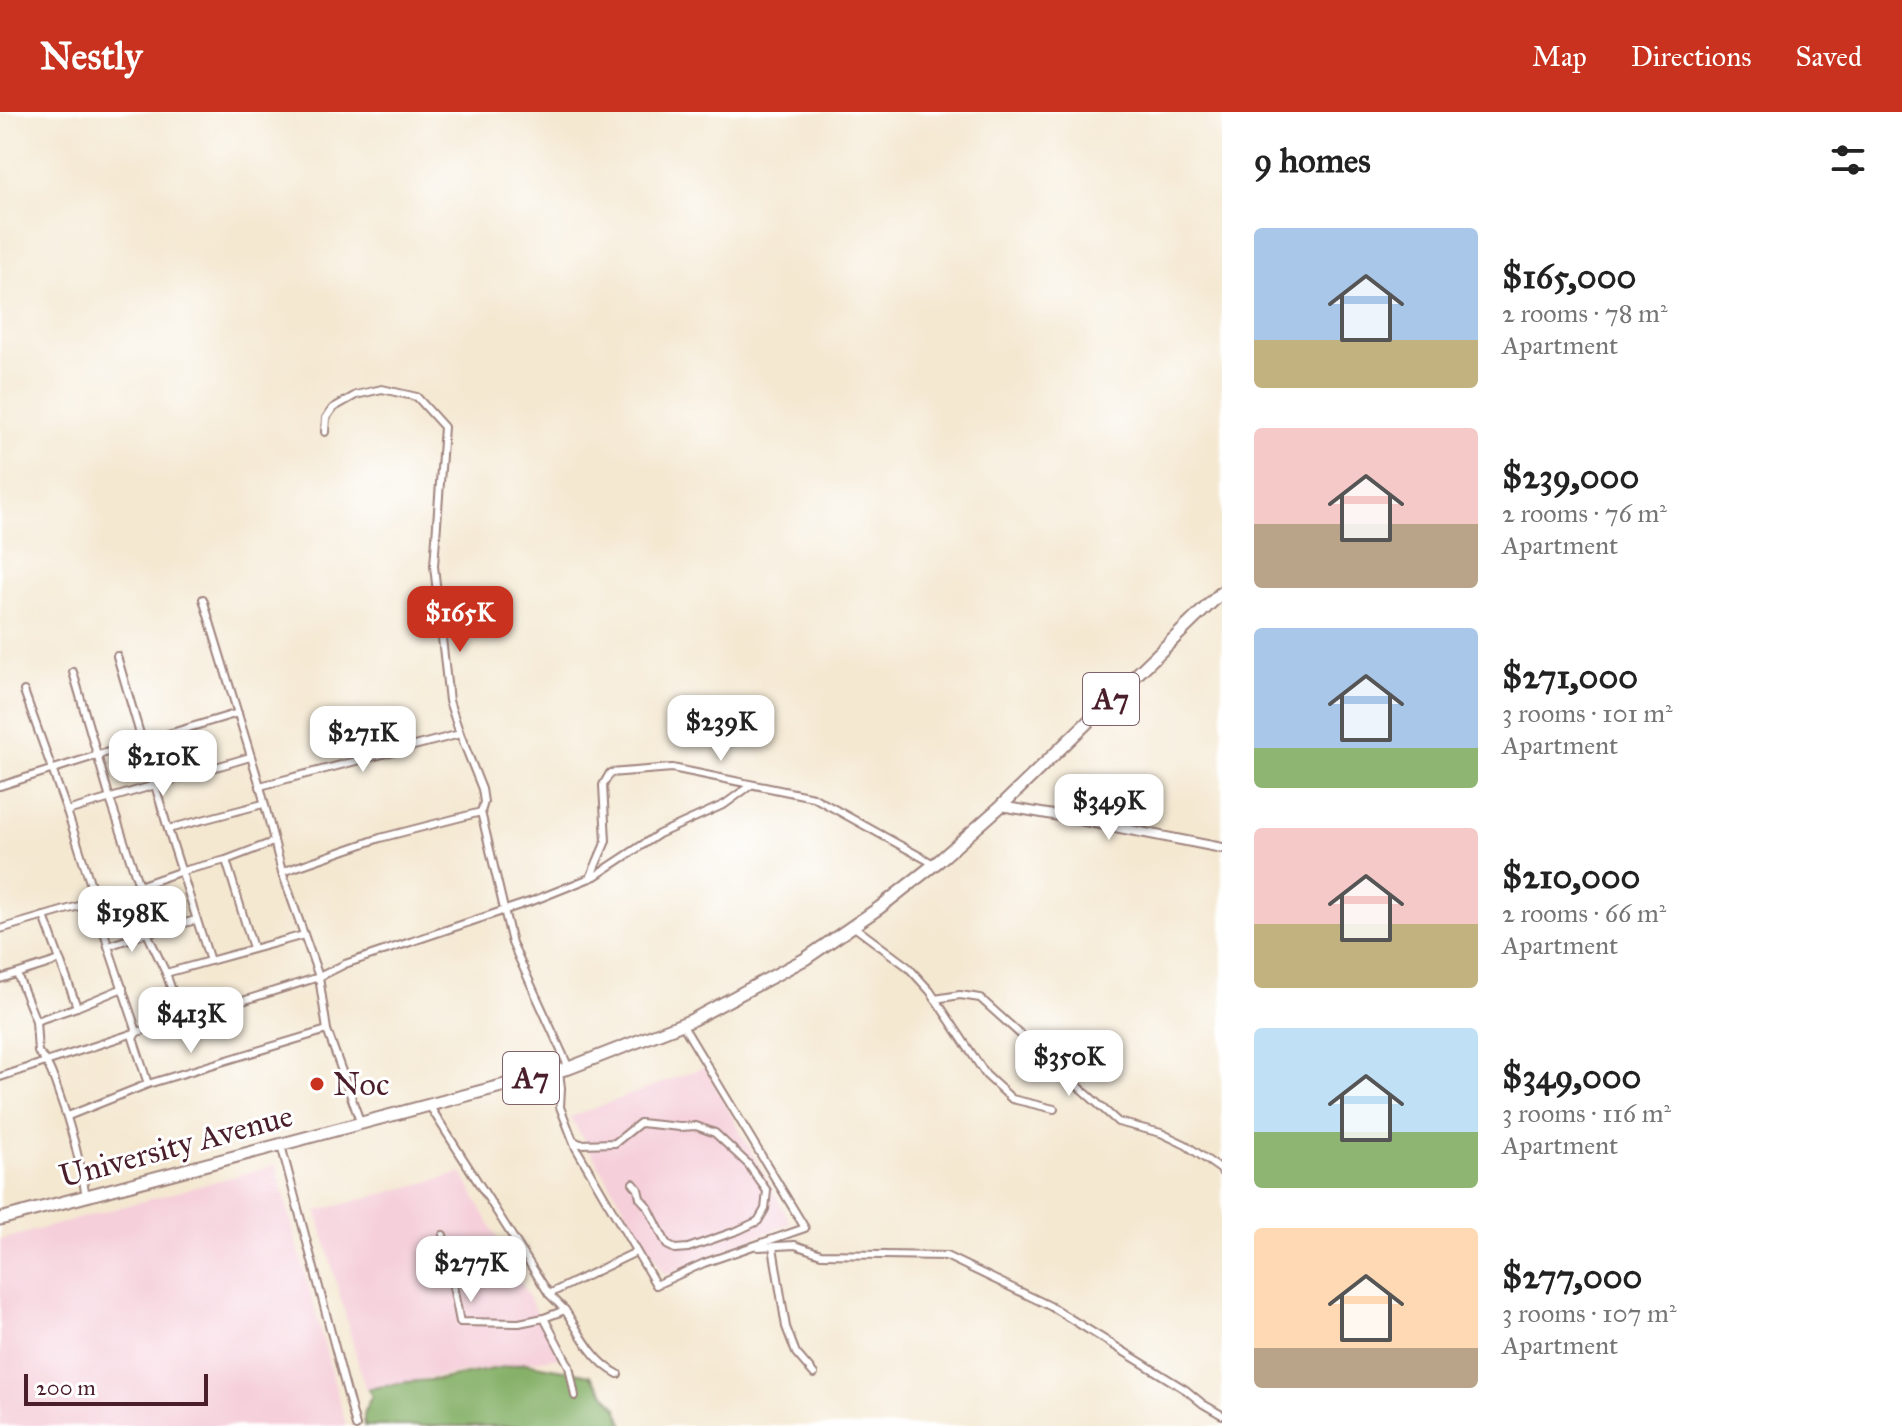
<!DOCTYPE html>
<meta charset="utf-8">
<style>
:root{--surface:#fff;--page:#f2f2f2;--text:#222;--muted:#767676;--accent:#c8321e}
body{margin:0;font-family:"IM FELL Great Primer",serif;background:var(--page);color:var(--text);height:100vh;display:flex;flex-direction:column;font-size:30px;white-space:nowrap}
*{box-sizing:border-box;margin:0}
p{font-size:26px;color:var(--muted)}
.icon{flex:none;width:44px;height:44px;fill:none;stroke:currentColor;stroke-width:2;stroke-linecap:round;stroke-linejoin:round}
.map{position:relative;flex:1;overflow:hidden}
.sheet{display:flex;flex-direction:column;background:var(--surface);width:680px}
.sheet>*{flex:none}
.scale{position:absolute;left:24px;bottom:20px;width:184px;box-sizing:border-box;padding-left:8px;border:4px solid #4a1f2b;border-top:0;font-size:22px;line-height:28px;white-space:nowrap;color:#4a1f2b;-webkit-text-stroke:6px #fff;paint-order:stroke}
.price{position:absolute;translate:-50% -68px;padding:0 18px;border-radius:16px;background:#fff;color:#222;font-size:26px;line-height:52px;filter:drop-shadow(0 2px 4px #0008)}
.price::after{content:'';position:absolute;left:50%;top:48px;width:24px;height:18px;margin-left:-12px;background:inherit;clip-path:polygon(0 0,100% 0,50% 100%)}
.price.selected{background:var(--accent);color:#fff}
ul{padding:0;list-style:none}
li{display:flex;align-items:center;gap:24px;height:200px;padding:0 32px}
li span{display:grid;place-items:center;flex:none;width:224px;height:160px;border-radius:8px;color:#555}
li>.icon{margin-inline-start:auto}
span .icon{width:96px;height:96px;fill:#fffc;stroke-width:1}
li b{font-size:34px}
h2{display:flex;justify-content:space-between;align-items:center;height:96px;padding:0 32px;font-size:34px}
header{display:flex;align-items:center;gap:48px;box-sizing:border-box;height:112px;padding:0 40px;background:var(--accent);color:#fff}
header strong{font-size:38px}
nav{display:flex;gap:44px;margin-inline-start:auto;font-size:28px}
main{display:flex;flex:1;min-height:0}
.map>svg:first-child{display:block}
.built{fill:#f5cfda}
.forest{fill:#85b068;stroke:#68684a;stroke-width:2}
.lines{fill:none;stroke-linecap:round;stroke-linejoin:round}
.street-casing{stroke:#9f847e;stroke-width:10}
.secondary-casing{stroke:#9f847e;stroke-width:12}
.highway-casing{stroke:#9f847e;stroke-width:15}
.street{stroke:#fff;stroke-width:6}
.secondary{stroke:#fff;stroke-width:8}
.highway{stroke:#fff;stroke-width:11}
.poi-dot{fill:#c8321e;stroke:#fff;stroke-width:3}
.labels{text-anchor:middle;dominant-baseline:central;stroke-width:6;stroke-linejoin:round;paint-order:stroke}
.shield{fill:#fff;stroke:#80626b;stroke-width:2}
.shield-label{font-size:30px;font-weight:bold;fill:#4a1f2b}
.poi-label{font-size:32px;fill:#4a1f2b;stroke:#fff;text-anchor:start}
.street-label{font-size:32px;fill:#4a1f2b;stroke:#fff}
</style>
<header>
<strong>Nestly</strong>
<nav><a>Map</a><a>Directions</a><a>Saved</a></nav>
</header>
<main>
<div class="map">
<svg width="1222" height="1314" viewBox="0 0 1222 1314">
<rect width="100%" height="100%" fill="#fff"/>
<filter id="ink" filterUnits="userSpaceOnUse"><feTurbulence type="fractalNoise" baseFrequency=".0125" numOctaves="2"/><feDisplacementMap in="SourceGraphic" scale="16" xChannelSelector="R" yChannelSelector="G"/><feConvolveMatrix kernelMatrix="1 2 1 2 8 2 1 2 1" color-interpolation-filters="sRGB"/></filter>
<filter id="wash" filterUnits="userSpaceOnUse"><feTurbulence type="fractalNoise" baseFrequency=".006" numOctaves="4" result="noise"/><feDisplacementMap in="SourceGraphic" scale="32" xChannelSelector="R" yChannelSelector="G"/><feGaussianBlur stdDeviation="1.8" result="paint"/><feColorMatrix in="noise" values="0 0 0 0 0 0 0 0 0 0 0 0 0 0 0 0 0 1.4 0 .05"/><feComposite in="paint" operator="in"/></filter>
<g filter="url(#wash)">
<rect width="100%" height="100%" fill="#f4e8d1"/>
<g class="built">
<path d="M705,955L791,1111L665,1163L570,1005Z"/>
<path d="M276,1053L346,1314H0V1128Z"/>
<path d="M462,1061L561,1245L365,1276L317,1099Z"/>
</g>
<path class="forest" d="M525,1251L590,1263L617,1296L624,1314H365C362,1302 366,1294 372,1284L368,1277L407,1270L441,1267Z"/>
</g>
<g filter="url(#ink)">
<g class="lines">
<defs>
<g id="street">
<path d="M325,320L326,306L333,296L356,283L382,277L417,285L444,315L434,454L449,589L460,622L482,677L484,690L481,700L512,831L569,956"/>
<path d="M203,487L260,674L282,760L319,865L327,918L361,1012"/>
<path d="M117,544L168,717L210,849"/>
<path d="M73,560L110,687L139,774"/>
<path d="M24,579L67,699L96,789L108,834L137,920L133,926L148,972"/>
<path d="M0,674L98,643L238,601"/>
<path d="M260,674L460,622"/>
<path d="M67,699L250,645"/>
<path d="M168,717L263,692"/>
<path d="M226,748L253,836"/>
<path d="M282,760L380,726L481,700"/>
<path d="M590,766L606,729L603,673L610,661L672,656L813,685L934,752"/>
<path d="M44,804L77,895"/>
<path d="M853,814L908,855L930,879L986,963L1012,987L1054,997"/>
<path d="M0,817L96,789L182,759L226,748L273,730"/>
<path d="M147,821L166,861"/>
<path d="M108,834L147,821L196,808"/>
<path d="M17,862L36,909L38,940C49,951 53,964 58,979C71,1014 80,1048 86,1084"/>
<path d="M0,867L60,848"/>
<path d="M935,887L960,883L980,886L1118,1010L1161,1021L1186,1033L1220,1057L1222,1060"/>
<path d="M182,908L166,861L304,823"/>
<path d="M36,909L77,895L123,876"/>
<path d="M559,959L561,976L560,995L576,1036L656,1173L704,1151L805,1116L682,912"/>
<path d="M0,965L137,920L182,908L319,865L345,852L535,788L595,764L659,722L725,692L751,673"/>
<path d="M429,993L549,1182L636,1140"/>
<path d="M68,1004L148,972L327,918"/>
<path d="M574,1029L580,1032L615,1031L640,1011L680,1015L696,1014L715,1021L748,1052L767,1079L765,1097L758,1109L739,1118L688,1136L675,1137L667,1133L648,1095L640,1086L638,1077L633,1071"/>
<path d="M281,1033L356,1314"/>
<path d="M443,1123L460,1210L519,1211L544,1206"/>
<path d="M759,1135L795,1133L821,1142L946,1144L1050,1194L1186,1278L1203,1292L1222,1303"/>
<path d="M773,1135L786,1215L796,1241L814,1262"/>
<path d="M549,1182L565,1198L544,1206L569,1254L575,1284"/>
<path d="M565,1198C580,1221 593,1250 618,1262"/>
</g>
<path id="secondary" d="M1001,694L1059,704L1222,736"/>
<path id="highway" d="M0,1107L569,956L690,909L805,847L879,796L940,748L1001,694L1222,480"/>
</defs>
<use href="#street" class="street-casing"/>
<use href="#secondary" class="secondary-casing"/>
<use href="#highway" class="highway-casing"/>
<use href="#street" class="street"/>
<use href="#secondary" class="secondary"/>
<use href="#highway" class="highway"/>
</g>
</g>
<circle class="poi-dot" cx="317" cy="972" r="8"/>
<g class="labels">
<g class="shield">
<rect x="1083" y="561" width="56" height="52" rx="6"/>
<rect x="503" y="940" width="56" height="52" rx="6"/>
</g>
<g class="shield-label">
<text x="1111" y="587">A7</text>
<text x="531" y="966">A7</text>
</g>
<g class="poi-label">
<text x="333" y="972">Noc</text>
</g>
<g class="street-label">
<text transform="translate(176 1034) rotate(-15)">University Avenue</text>
</g>
</g>
</svg>
<div class="scale">200 m</div>
<b class="price selected" style="left:460px;top:542px">$165K</b>
<b class="price" style="left:721px;top:651px">$239K</b>
<b class="price" style="left:363px;top:662px">$271K</b>
<b class="price" style="left:163px;top:686px">$210K</b>
<b class="price" style="left:1109px;top:730px">$349K</b>
<b class="price" style="left:132px;top:842px">$198K</b>
<b class="price" style="left:191px;top:943px">$413K</b>
<b class="price" style="left:1069px;top:986px">$350K</b>
<b class="price" style="left:471px;top:1192px">$277K</b>
</div>
<section class="sheet">
<h2>9 homes<svg class="icon" aria-label="filters" viewBox="0 0 24 24"><path d="M4 7h16M4 17h16"/><circle cx="9" cy="7" r="2"/><circle cx="15" cy="17" r="2"/></svg></h2>
<ul>
<li><span style="background:linear-gradient(#a9c7e8 70%,#c2b280 0)"><svg class="icon" aria-label="home" viewBox="0 0 24 24"><path d="M3 11l9-7 9 7M6 9v11h12V9"/></svg></span><div><b>$165,000</b><p>2 rooms · 78 m²</p><p>Apartment</p></div></li>
<li><span style="background:linear-gradient(#f6c9c9 60%,#b9a48a 0)"><svg class="icon" aria-label="home" viewBox="0 0 24 24"><path d="M3 11l9-7 9 7M6 9v11h12V9"/></svg></span><div><b>$239,000</b><p>2 rooms · 76 m²</p><p>Apartment</p></div></li>
<li><span style="background:linear-gradient(#a9c7e8 75%,#8fb573 0)"><svg class="icon" aria-label="home" viewBox="0 0 24 24"><path d="M3 11l9-7 9 7M6 9v11h12V9"/></svg></span><div><b>$271,000</b><p>3 rooms · 101 m²</p><p>Apartment</p></div></li>
<li><span style="background:linear-gradient(#f6c9c9 60%,#c2b280 0)"><svg class="icon" aria-label="home" viewBox="0 0 24 24"><path d="M3 11l9-7 9 7M6 9v11h12V9"/></svg></span><div><b>$210,000</b><p>2 rooms · 66 m²</p><p>Apartment</p></div></li>
<li><span style="background:linear-gradient(#bfe0f5 65%,#8fb573 0)"><svg class="icon" aria-label="home" viewBox="0 0 24 24"><path d="M3 11l9-7 9 7M6 9v11h12V9"/></svg></span><div><b>$349,000</b><p>3 rooms · 116 m²</p><p>Apartment</p></div></li>
<li><span style="background:linear-gradient(#ffd9b3 75%,#b9a48a 0)"><svg class="icon" aria-label="home" viewBox="0 0 24 24"><path d="M3 11l9-7 9 7M6 9v11h12V9"/></svg></span><div><b>$277,000</b><p>3 rooms · 107 m²</p><p>Apartment</p></div></li>
</ul>
</section>
</main>
